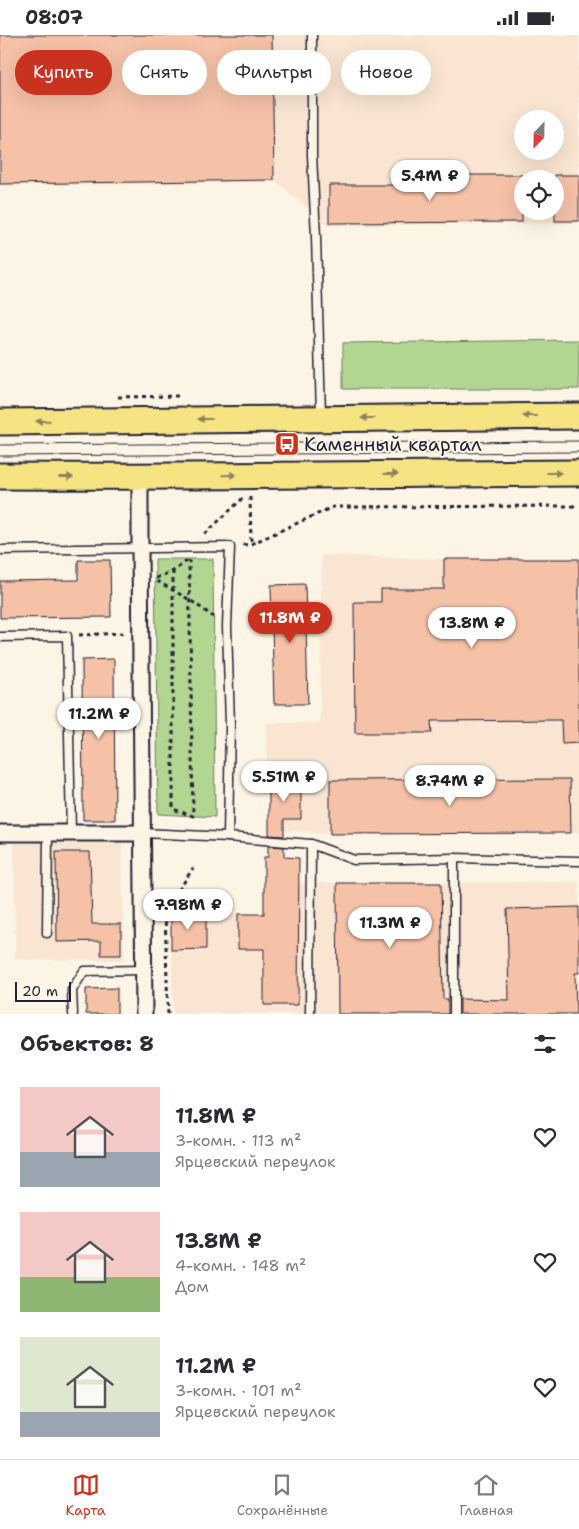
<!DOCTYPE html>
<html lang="ru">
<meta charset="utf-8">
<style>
:root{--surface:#fff;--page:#f7f7f7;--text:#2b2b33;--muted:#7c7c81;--line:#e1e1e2;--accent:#c8321e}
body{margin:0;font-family:"Shantell Sans",sans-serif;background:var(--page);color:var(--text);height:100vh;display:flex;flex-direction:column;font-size:19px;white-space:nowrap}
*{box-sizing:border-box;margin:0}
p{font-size:16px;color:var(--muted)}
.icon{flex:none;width:28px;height:28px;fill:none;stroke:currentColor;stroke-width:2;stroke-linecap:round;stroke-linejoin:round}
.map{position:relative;height:979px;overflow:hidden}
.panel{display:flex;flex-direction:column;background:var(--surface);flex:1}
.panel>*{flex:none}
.top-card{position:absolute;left:15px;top:15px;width:550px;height:45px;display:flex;gap:10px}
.needle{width:32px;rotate:202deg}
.fabs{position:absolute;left:514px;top:75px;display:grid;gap:10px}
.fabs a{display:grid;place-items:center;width:50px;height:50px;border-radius:50%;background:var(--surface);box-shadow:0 5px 20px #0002;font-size:25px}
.scale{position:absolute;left:15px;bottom:12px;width:56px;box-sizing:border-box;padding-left:5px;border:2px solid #22223b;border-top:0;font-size:14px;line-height:18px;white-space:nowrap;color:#22223b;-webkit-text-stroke:4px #fcf5e5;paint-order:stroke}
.price{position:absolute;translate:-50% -42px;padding:0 11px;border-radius:18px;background:#fff;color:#222;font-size:16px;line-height:32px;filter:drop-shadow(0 1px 2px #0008)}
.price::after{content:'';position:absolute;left:50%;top:30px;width:15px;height:11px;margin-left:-8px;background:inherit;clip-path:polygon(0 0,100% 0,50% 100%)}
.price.current{background:var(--accent);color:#fff}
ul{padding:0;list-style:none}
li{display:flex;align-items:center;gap:15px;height:125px;padding:0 20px}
li span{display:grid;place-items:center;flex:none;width:140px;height:100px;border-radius:0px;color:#555}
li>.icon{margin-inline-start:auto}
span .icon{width:60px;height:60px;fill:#fffc;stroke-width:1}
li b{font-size:21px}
h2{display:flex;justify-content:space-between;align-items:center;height:60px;padding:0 20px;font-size:21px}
.chip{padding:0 18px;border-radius:22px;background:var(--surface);box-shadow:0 5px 20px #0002;font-size:18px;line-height:45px}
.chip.current{background:var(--accent);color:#fff}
.status{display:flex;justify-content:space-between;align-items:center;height:35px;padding:0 25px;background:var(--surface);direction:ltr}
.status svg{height:14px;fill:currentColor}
.tabs{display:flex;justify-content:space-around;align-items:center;height:70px;border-top:1px solid var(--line);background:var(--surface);font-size:14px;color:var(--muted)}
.tabs a{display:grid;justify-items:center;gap:2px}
.tabs .current{color:var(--accent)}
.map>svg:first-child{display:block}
.built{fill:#fae5d2;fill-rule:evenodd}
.green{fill:#b2d691;stroke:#6a7c66}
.building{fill:#f5c1a7;stroke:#22223b}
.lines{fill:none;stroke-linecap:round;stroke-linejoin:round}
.service-casing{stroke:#22223b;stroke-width:11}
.minor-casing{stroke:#22223b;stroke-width:19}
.trunk-casing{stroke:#22223b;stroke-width:29}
.path{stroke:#22223b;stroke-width:3;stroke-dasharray:4 4;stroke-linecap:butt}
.service{stroke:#fcf5e5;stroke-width:8}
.minor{stroke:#fcf5e5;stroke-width:15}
.trunk{stroke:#f6e381;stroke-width:25}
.tram{stroke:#22223b;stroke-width:1}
.oneway{fill:#8c825e}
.labels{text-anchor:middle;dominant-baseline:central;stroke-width:4;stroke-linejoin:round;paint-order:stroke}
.poi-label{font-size:19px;fill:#22223b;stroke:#fcf5e5;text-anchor:start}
</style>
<div class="status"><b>08:07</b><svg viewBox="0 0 49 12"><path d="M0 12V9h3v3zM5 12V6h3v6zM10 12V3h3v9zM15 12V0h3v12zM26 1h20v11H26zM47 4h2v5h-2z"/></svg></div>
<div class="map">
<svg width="579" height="979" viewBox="0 0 579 979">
<rect width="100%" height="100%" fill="#fcf5e5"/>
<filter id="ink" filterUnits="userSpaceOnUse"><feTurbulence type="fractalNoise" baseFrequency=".02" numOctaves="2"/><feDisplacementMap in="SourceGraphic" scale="10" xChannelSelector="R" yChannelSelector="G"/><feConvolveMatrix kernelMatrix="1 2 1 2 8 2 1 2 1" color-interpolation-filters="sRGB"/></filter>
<g filter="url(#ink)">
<g class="built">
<path d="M0,0H579V188L328,191L277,147L0,151ZM522,84H555V116H522ZM522,144H555V176H522Z"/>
<path d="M321,520L444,524L579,523V798L330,799L269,794L266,688H320Z"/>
<path d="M122,807L124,925H15L14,808Z"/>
<path d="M264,822L299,823V848L579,847V979H173L171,878L263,879Z"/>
</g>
<g class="green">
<path d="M579,305V354H343V308Z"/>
<path d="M155,524H213L215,782L158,779Z"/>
</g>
<g class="building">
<path d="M0,0H272L274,145L0,149Z"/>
<path d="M463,140H522V187L329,188V150H462Z"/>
<rect x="555" y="140" width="24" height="46"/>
<path d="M444,524H579V708L562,709L561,685L431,686L432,698H355L354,567H381V554H444Z"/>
<path d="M78,525H110L111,582L0,583V546L78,545Z"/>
<path d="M305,549L308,669H274L271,550Z"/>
<path d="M114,624L115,785H83L82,625Z"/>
<path d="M269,743L301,744V784H284V801L269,800Z"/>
<path d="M570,744L571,798L330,799V745Z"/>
<path d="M268,811L284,812V822L299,823L298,970H264V914H238V879H264V822H268Z"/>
<path d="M56,817H90L92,889H121V920H101V906L57,907Z"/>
<path d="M337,848H441L443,964H448V979H338Z"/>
<path d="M579,872V938H575L576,979H460V964L509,965L507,874Z"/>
<path d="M171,878H206V914L171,915Z"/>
<path d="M117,953V979H86V954Z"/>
</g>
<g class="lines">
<defs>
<g id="service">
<path d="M312,0V120L316,202L321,380"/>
<path d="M0,515L230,512L227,591L230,690L228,802L143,798"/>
<path d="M0,602L67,601L71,797"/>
<path d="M228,802L311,809L354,825L454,823L579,826"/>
<path d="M47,898L48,798"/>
<path d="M73,979L72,955L84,936L143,935"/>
<path d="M310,979L311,809"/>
<path d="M454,979V823"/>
</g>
<g id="minor">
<path d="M140,442V513L144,979"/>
<path d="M0,798H143"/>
</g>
<g id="trunk">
<path d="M0,387L579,381"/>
<path d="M0,441C193,442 386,439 579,438"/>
</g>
</defs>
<use href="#service" class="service-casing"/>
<use href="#minor" class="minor-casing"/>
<use href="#trunk" class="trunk-casing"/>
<g class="path">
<path d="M118,362L181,361"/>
<path d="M250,462L251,509"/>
<path d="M205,499L244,462"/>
<path d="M243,510L251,509L333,472L579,471"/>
<path d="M173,536V774L193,781L189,525"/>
<path d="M156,543L173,536L187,526"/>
<path d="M157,546L190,565L215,583"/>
<path d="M79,600L124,598"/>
<path d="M168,979L165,877L193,833"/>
</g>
<use href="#service" class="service"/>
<use href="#minor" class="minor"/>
<use href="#trunk" class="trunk"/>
<g class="tram">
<path d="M0,410L579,406"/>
<path d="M0,421L579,417"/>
</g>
</g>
<defs><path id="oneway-solid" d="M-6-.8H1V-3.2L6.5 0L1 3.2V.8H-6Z" transform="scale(1.25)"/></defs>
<g class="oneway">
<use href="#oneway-solid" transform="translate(530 381) rotate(180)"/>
<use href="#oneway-solid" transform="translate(368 383) rotate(180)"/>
<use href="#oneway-solid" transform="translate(205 384) rotate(180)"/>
<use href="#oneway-solid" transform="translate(43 386) rotate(179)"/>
<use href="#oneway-solid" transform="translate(554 438)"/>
<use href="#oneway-solid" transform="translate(391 439)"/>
<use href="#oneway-solid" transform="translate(229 440) rotate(-1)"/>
<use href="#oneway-solid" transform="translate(66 442)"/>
</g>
</g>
<defs>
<symbol id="bus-square" viewBox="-11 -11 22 22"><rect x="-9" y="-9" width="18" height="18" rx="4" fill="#c8321e" stroke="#fcf5e5"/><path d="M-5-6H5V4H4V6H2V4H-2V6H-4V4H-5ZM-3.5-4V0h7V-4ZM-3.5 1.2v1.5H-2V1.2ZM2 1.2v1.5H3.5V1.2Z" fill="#fff"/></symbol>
</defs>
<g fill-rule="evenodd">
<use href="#bus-square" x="273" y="395" width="28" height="28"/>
</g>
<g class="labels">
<g class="poi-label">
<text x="304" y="409">Каменный квартал</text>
</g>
</g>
</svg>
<div class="fabs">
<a><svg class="needle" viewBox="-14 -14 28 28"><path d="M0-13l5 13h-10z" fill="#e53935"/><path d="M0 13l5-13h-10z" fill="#7c7c81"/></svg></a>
<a><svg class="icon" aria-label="locate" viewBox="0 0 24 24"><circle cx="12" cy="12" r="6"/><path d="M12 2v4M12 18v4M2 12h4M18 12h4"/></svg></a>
</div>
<div class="scale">20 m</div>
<b class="price" style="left:430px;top:167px">5.4M ₽</b>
<b class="price current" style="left:290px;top:609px">11.8M ₽</b>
<b class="price" style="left:472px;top:614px">13.8M ₽</b>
<b class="price" style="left:99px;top:705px">11.2M ₽</b>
<b class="price" style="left:284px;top:768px">5.51M ₽</b>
<b class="price" style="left:450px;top:772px">8.74M ₽</b>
<b class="price" style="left:188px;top:896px">7.98M ₽</b>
<b class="price" style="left:390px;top:914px">11.3M ₽</b>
<div class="top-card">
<a class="chip current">Купить</a>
<a class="chip">Снять</a>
<a class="chip">Фильтры</a>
<a class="chip">Новое</a>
</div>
</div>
<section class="panel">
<h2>Объектов: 8<svg class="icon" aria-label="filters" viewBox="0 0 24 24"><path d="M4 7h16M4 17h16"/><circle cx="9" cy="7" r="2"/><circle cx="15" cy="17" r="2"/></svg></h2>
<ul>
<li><span style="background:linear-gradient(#f6c9c9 65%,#9aa5b1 0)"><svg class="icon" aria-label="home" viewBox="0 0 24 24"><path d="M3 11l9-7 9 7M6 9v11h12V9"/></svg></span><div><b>11.8M ₽</b><p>3-комн. · 113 m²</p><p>Ярцевский переулок</p></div><svg class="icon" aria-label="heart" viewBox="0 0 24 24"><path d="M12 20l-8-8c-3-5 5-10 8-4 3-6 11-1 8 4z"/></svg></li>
<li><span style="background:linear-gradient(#f6c9c9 65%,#8fb573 0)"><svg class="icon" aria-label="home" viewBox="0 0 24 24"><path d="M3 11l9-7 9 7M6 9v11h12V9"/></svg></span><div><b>13.8M ₽</b><p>4-комн. · 148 m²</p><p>Дом</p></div><svg class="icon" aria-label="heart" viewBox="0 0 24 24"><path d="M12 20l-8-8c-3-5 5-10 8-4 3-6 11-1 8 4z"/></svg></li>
<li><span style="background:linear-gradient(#dfe7d0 75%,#9aa5b1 0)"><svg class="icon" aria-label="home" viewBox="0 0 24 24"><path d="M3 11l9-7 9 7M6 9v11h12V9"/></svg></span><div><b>11.2M ₽</b><p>3-комн. · 101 m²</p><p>Ярцевский переулок</p></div><svg class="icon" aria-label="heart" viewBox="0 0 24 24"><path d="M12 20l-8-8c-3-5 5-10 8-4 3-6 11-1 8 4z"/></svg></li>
</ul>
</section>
<nav class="tabs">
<a class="current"><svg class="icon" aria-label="map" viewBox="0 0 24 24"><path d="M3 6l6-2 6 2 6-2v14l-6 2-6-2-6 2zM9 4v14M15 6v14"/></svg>Карта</a>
<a><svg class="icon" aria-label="saved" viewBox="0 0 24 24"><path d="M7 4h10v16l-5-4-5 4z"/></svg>Сохранённые</a>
<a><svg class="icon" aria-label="home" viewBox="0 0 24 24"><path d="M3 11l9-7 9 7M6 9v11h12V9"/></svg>Главная</a>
</nav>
